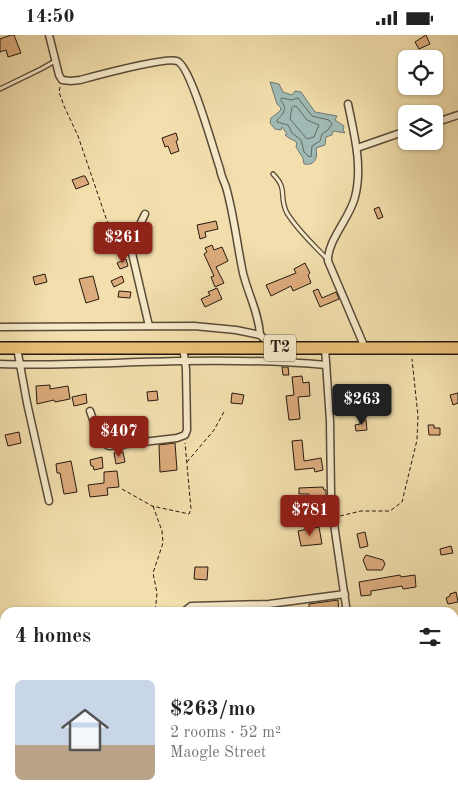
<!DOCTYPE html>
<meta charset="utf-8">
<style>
:root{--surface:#fff;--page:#f2f2f2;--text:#222;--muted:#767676;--accent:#8f2418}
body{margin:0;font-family:"Old Standard TT",serif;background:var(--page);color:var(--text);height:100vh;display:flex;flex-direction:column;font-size:19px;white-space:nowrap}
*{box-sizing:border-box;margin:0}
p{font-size:16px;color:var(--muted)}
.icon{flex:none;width:28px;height:28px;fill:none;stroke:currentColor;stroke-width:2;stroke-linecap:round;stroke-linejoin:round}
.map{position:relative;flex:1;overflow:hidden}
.drawer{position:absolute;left:0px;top:572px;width:459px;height:196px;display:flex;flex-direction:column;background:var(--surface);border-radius:15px 15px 0 0;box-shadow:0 1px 4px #0004}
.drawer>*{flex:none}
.buttons{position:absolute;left:398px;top:15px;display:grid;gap:10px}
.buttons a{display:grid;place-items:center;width:45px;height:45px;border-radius:8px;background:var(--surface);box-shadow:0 1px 4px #0004;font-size:25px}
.price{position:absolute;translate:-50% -42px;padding:0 11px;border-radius:5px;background:var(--accent);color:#fff;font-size:16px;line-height:32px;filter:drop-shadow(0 1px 2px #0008)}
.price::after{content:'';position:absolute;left:50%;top:30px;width:15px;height:11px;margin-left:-8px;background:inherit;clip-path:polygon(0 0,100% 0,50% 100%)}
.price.selected{background:#222;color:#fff}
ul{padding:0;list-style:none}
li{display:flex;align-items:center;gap:15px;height:125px;padding:0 15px}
li span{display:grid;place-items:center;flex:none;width:140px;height:100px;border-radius:8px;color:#555}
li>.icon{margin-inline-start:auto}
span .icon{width:60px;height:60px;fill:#fffc;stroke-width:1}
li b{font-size:21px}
h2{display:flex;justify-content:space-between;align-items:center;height:60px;padding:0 15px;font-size:21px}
.status{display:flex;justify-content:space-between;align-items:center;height:35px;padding:0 25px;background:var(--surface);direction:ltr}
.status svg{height:14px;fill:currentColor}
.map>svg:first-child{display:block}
.water{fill:#9fbab4;stroke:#6f7973}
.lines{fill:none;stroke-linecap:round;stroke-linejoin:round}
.shore{stroke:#626962;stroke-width:1}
.building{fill:#ddac7d;stroke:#261811}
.lane-casing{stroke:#594a38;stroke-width:5.5}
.street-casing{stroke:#594a38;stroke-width:9}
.highway-casing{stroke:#261811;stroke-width:14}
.path{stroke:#261811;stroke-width:1;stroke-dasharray:4 2.5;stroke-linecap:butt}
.lane{stroke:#f7eaca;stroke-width:3}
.street{stroke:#f7eaca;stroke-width:6}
.highway{stroke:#e9c076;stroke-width:11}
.labels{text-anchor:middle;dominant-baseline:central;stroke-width:4;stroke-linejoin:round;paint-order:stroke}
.shield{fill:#f7eaca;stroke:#655748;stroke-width:1}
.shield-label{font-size:16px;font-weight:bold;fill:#261811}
</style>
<div class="status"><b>14:50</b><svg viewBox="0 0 49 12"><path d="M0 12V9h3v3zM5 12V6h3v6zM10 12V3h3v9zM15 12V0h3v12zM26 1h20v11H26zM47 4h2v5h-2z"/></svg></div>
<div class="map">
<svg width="458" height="768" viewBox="0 0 458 768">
<rect width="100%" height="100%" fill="#f2dfad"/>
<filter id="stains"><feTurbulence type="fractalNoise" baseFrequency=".004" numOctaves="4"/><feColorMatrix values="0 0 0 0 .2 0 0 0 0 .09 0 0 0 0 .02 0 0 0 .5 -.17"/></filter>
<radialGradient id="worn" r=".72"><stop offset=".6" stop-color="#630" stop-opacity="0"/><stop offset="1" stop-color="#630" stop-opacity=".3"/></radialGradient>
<path class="water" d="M270,47L279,49L283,57L292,60L295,56L301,57L315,77L337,81L335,85L344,91L343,95L345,98L333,96L332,100L326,102L325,110L316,113C318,123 315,131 304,129L303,123L296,112L297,108C293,104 289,104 285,100L287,99L282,92L281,95L275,94L270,88L271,83L280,76L281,73L277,69Z"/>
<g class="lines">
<g class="shore">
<path d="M282,63L291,65L298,63L312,81L329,85L332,89L328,95L322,99L320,106L312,111L311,122L308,121L304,117L301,105L292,98L288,90L277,87V85C284,78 288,74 281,66Z"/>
<path d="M294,71L297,72L307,85L319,90L314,102L307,104L290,84L292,73Z"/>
</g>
</g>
<g class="building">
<path d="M11,0H14L21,18L8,22L6,15L0,17V4Z"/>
<path d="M426,0L430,9L419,14L415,7Z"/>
<path d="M176,98L178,105L176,106L179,116L171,119L168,111L165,112L162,103Z"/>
<path d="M83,141H85L89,149L76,154L72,145Z"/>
<path d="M379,172L383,182L378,184L374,174Z"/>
<path d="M216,186L218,194L205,197L206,202L200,204L197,190Z"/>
<path d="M212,210L214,215L222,212L228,226L216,232L224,248L215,252L211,242L214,241L204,219L207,217L205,213Z"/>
<path d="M126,224L128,231L120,234L117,228Z"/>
<path d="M305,228L310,238L308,240L311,248L293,256L291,251L271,261L266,250L296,238L294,234Z"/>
<path d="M45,239L47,247L35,250L33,242Z"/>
<path d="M93,241L99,264L86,268L79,244Z"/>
<path d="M122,241L124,247L114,252L111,246Z"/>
<path d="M217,253L222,264L205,272L201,264L210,260L208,257Z"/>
<path d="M318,254L322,263L336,257L339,264L320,272L313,256Z"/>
<path d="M119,256L131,257L130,263L118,262Z"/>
<path d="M282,332H288L289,340H283Z"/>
<path d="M302,341L303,348L309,347L310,361L298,362L300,384L289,385L286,361L294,360L292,342Z"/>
<path d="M50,350V354L68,351L70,364L55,367L54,365L37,369L36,351Z"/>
<path d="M157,356L158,365L148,366L147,357Z"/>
<path d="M232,358L244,360L242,369L231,368Z"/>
<path d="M458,358V368L453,370L450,360Z"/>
<path d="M86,359L87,368L74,371L72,362Z"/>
<path d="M366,385L367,395L356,396L355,390L360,389V386Z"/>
<path d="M428,390H434V393H440V400H429Z"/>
<path d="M19,397L21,408L8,411L5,400Z"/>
<path d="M302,405L304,426L321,423L323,435L315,437L314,433L295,435L292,406Z"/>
<path d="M175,408L177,435L160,437L159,410Z"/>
<path d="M123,417L125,427L116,429L114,418Z"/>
<path d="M102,422L103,433L94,435L93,431H91L90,425Z"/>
<path d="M71,426L77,457L64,459L60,438H57L56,429Z"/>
<path d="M117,436L119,452L107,453L108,460L90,462L88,450L104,448V437Z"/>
<path d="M323,452L324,455H326V461H324V466L309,467V459H299V453Z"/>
<path d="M319,492L322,509L301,511L298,496Z"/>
<path d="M365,497L368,511L360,513L357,499Z"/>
<path d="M451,511L453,518L441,520L440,514Z"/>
<path d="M366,520L383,525L385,529L382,535H367L363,525Z"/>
<path d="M195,532H208L207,545L194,544Z"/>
<path d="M400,540L401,542L415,540L416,552L403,554L402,551L371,556V560L361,561L359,547Z"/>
<path d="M456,557L458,567L448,569L446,563L450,561V559Z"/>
<path d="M338,565L339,578H319L318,574L309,575V569Z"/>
</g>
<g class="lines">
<defs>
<g id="lane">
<path d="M0,54L41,34L55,26"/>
<path d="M273,139C289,155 278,161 287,178C298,196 314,210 328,225"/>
</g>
<g id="street">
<path d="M49,0L59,40L62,45L71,46L80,45C95,41 165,22 177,26C191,31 214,117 220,134C221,141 224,146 226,152C234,180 237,210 243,238C248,259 259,278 260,300"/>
<path d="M348,69C354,99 363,131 355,162C350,183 327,206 328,226L365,313"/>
<path d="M434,88L458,80"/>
<path d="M357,113L406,96"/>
<path d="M145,179L132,206L131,214L149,291"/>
<path d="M0,292L194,291L236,295L260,300L274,312"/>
<path d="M17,313L27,368L49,466"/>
<path d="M325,313L330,386L331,459L334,489L347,578"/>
<path d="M0,329C61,331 121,327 182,326C230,325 279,326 326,330"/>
<path d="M90,376L101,407L109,411L177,403L185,400L187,395L186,334L183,312"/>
<path d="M182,578L191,571L269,569L345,559"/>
<path d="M242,578L244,570"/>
<path d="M0,631H5"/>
<path d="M454,652L458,651"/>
<path d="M264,764V768"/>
<path d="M388,764L389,768"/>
<path d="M230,768L236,764"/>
</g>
<path id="highway" d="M0,313H458"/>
</defs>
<use href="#lane" class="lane-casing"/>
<use href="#street" class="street-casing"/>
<use href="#highway" class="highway-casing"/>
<g class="path">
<path d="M60,52L59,57L64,71L78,101L107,186L119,205L125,212"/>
<path d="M187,427L214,395L225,375"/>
<path d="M122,454L152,471L189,479L191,474L185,408"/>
<path d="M153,471L162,496L163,508L153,538L157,558L155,578"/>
<path d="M340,481L361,476H390L402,467L417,405L418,381L412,324"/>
<path d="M0,734L5,732"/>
<path d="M145,764L147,768"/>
</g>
<use href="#lane" class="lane"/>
<use href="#street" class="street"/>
<use href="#highway" class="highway"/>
</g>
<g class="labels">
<rect class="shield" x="264" y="299.5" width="32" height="27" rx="4"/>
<g class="shield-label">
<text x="280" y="313">T2</text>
</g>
</g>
<rect width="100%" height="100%" filter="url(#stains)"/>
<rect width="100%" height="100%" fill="url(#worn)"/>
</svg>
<div class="buttons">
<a><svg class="icon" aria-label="locate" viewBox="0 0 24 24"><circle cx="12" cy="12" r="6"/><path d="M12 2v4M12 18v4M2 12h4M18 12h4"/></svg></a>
<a><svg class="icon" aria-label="layers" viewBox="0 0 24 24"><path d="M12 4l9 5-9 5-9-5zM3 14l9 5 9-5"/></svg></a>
</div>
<b class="price" style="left:123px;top:229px">$261</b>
<b class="price selected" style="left:362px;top:391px">$263</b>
<b class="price" style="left:119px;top:423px">$407</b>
<b class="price" style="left:310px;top:502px">$781</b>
<section class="drawer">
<h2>4 homes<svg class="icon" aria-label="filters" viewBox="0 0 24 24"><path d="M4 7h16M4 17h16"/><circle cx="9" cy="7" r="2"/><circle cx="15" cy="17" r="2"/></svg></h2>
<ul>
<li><span style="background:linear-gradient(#c9d6e8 65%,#b9a48a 0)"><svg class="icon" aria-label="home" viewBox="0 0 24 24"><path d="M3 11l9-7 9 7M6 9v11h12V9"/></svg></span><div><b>$263/mo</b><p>2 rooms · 52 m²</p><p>Maogle Street</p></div></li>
</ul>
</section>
</div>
